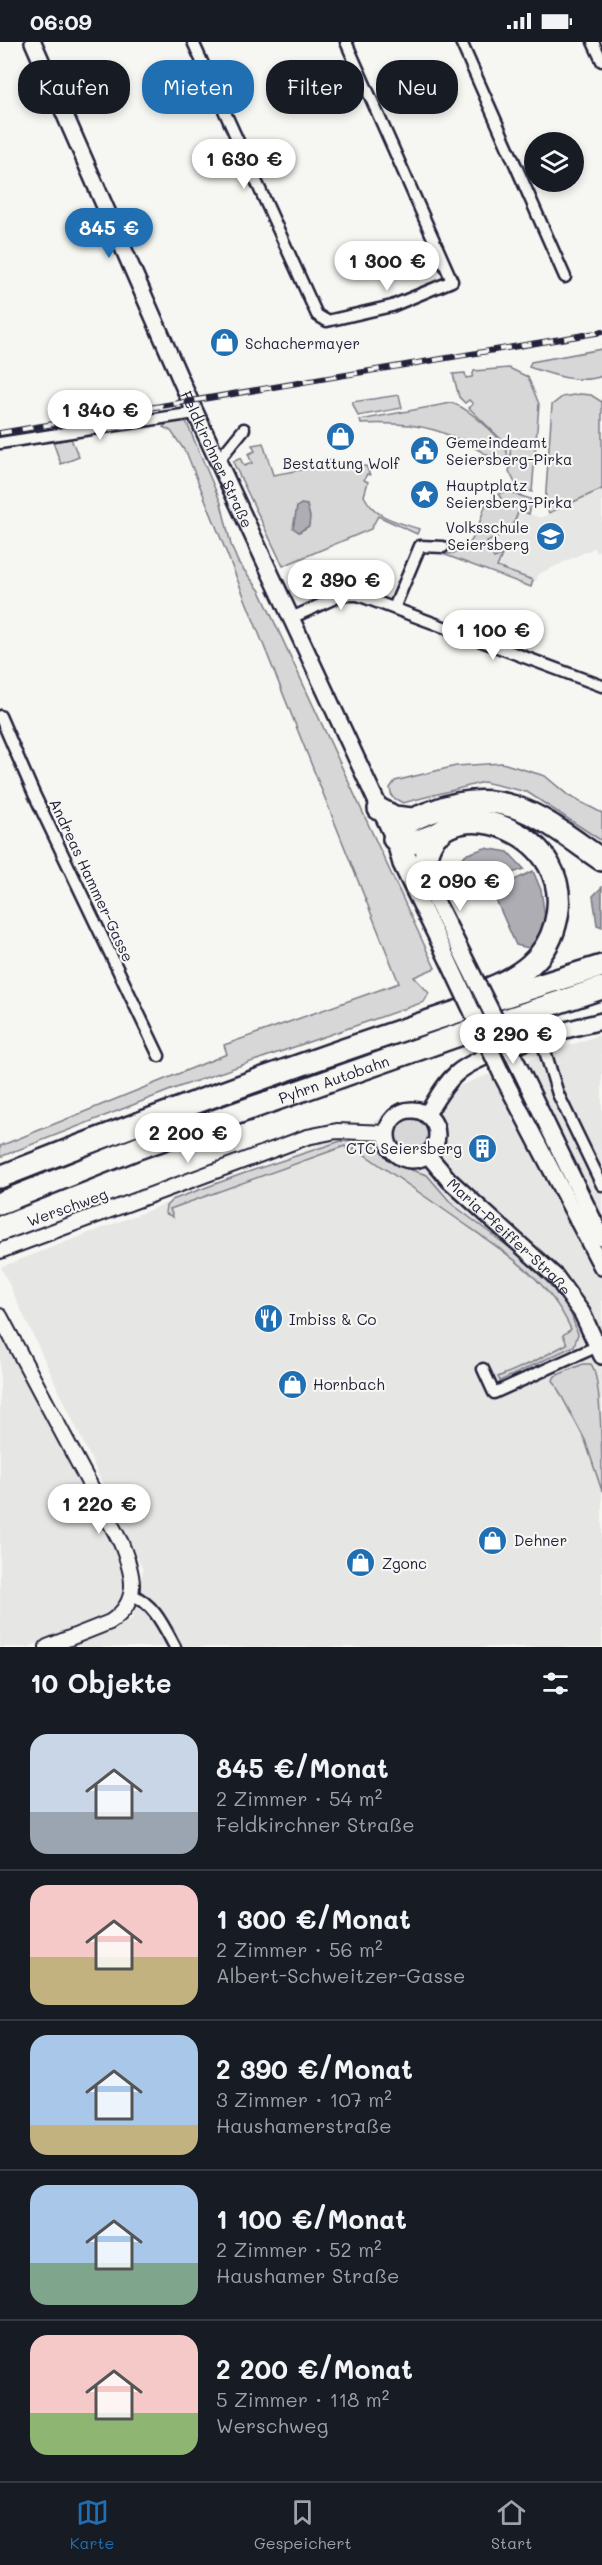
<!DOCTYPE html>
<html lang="de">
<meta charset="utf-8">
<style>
:root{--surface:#171b24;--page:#20242c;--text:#f1f3f6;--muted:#9ea1a6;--line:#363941;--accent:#1f6fb2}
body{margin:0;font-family:Mali,sans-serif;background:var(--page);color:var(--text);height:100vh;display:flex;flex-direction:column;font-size:22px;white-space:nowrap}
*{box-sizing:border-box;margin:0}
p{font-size:20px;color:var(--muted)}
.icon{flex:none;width:33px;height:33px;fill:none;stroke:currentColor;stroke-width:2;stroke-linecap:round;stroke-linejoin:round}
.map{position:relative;height:1605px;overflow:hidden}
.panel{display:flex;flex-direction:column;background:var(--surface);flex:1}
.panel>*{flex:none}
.hud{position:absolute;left:18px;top:18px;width:567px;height:54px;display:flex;gap:12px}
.buttons{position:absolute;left:524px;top:90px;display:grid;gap:12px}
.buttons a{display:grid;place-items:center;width:60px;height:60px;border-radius:50%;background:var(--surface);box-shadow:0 3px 9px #0003;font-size:30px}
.price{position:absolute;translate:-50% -51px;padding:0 14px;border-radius:21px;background:#fff;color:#222;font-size:20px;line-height:39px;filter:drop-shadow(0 2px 3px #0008)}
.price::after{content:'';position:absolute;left:50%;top:36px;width:18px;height:14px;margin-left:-9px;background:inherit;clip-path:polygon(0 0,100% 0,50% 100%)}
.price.selected{background:var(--accent);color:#fff}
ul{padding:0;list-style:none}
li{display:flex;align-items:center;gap:18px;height:150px;padding:0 30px}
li+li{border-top:2px solid var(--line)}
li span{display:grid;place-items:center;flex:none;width:168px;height:120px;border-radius:18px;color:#555}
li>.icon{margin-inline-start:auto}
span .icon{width:72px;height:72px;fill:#fffc;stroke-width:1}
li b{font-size:26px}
h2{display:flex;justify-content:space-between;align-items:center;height:72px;padding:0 30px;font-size:26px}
.chip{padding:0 21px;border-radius:24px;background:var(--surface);box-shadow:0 3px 9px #0003;font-size:21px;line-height:54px}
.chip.selected{background:var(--accent);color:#fff}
.status{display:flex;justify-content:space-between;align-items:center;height:42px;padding:0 30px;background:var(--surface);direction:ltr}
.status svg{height:16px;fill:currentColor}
.tab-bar{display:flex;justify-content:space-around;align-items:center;height:84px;border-top:2px solid var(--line);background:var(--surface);font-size:16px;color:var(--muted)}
.tab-bar a{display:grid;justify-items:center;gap:3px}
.tab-bar .selected{color:var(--accent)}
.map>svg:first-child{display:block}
.built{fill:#e6e6e4}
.green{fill:#d7d7d7;stroke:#7c7c89;stroke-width:1.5}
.water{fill:#adadb3;stroke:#757583;stroke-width:1.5}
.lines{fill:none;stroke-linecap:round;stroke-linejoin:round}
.minor-casing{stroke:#22223b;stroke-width:15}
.tertiary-casing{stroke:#22223b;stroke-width:18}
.secondary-casing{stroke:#22223b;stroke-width:20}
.motorway-casing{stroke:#22223b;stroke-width:26}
.minor{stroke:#f6f6f2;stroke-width:10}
.tertiary{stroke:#f6f6f2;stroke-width:14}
.secondary{stroke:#f6f6f2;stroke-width:15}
.motorway{stroke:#f6f6f2;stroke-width:21}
.rail-casing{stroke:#22223b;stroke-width:6}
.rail{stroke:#f6f6f2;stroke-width:4;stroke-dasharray:11;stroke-linecap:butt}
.secondary-bridge-casing{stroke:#22223b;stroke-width:20;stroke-linecap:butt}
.secondary-bridge{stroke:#f6f6f2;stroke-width:15}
.labels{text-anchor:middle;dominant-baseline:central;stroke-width:4.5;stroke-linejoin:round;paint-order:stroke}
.poi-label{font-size:15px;fill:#22223b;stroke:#f6f6f2;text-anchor:start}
.street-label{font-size:15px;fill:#22223b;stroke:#f6f6f2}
</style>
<div class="status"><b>06:09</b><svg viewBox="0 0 49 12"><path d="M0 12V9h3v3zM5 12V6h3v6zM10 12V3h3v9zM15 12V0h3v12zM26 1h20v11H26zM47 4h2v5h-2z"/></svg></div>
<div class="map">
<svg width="602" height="1605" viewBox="0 0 602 1605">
<rect width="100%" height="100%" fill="#f6f6f2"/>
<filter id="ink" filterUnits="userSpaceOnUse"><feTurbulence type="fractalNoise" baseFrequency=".0167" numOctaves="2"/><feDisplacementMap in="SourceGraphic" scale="12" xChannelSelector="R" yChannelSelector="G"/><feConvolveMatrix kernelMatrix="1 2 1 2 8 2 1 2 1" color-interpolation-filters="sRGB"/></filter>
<g filter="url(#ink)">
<g class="built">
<path d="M602,447V507L596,510L594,506L539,532L536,539L497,524L501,514L495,516L487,499L511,488L519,468L540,476Z"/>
<path d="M602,992V1605H71L133,1576L143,1528L1,1225L308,1107L474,1038Z"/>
<path d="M0,1290L113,1504L124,1533L125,1547L119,1563L113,1569L29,1605H0Z"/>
</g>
<g class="green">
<path d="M602,307V334C579,343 551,332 529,325L531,320Z"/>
<path d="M509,326L528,335L539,362L532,450L517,445L509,429L511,423L510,406L469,366L473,362L469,358L465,361L459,355L453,332L465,331L466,336L472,335L474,329Z"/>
<path d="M580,352L591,353L602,360V447L549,471L545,463L552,363L562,355Z"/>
<path d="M399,353L402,366L358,374L352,360Z"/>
<path d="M451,361C466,364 497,392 505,405C508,410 508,414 507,419L500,421C449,388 422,379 361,382L360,378Z"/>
<path d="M170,379H186L221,461L231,503L238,520L260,549L435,926L414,935L429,951L424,960L176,1046L0,1115V1104L227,1012L224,1003L399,941L187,412L171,389L163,385Z"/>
<path d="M71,397L79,415L61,422L53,400Z"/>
<path d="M263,401L273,433L301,428L300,420L311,418L312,421L332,418L334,427L366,424L370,433L367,432L364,438L368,440L364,454C376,477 396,479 419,487L417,492L378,474L371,487L283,524L233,420L240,416L244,424L252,421L248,412L255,409L252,403Z"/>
<path d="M506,449L530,457L532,460L529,472L519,468L511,488L487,500L494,516L502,513L497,525L533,538L531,545L443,512C475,514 477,484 487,459L494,455L496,459L501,456L498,452Z"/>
<path d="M502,721L545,734L569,754L602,771V799L527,750L484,740L403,761L392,755L390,746L395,739L456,724Z"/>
<circle cx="412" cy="1092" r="18"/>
<path d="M341,1099L366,1101L375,1104L399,1124L427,1133L452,1162L535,1225L563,1258L571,1272L578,1292L574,1304L500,1339L498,1335L533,1320L567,1302L563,1293L571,1287C546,1233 500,1207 453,1174C421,1152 388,1129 355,1106L349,1112L345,1104L170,1167L173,1175L165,1171L166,1164L172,1158L242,1132Z"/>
<path d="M583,1322H591C602,1336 602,1424 602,1449L585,1398L553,1338L555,1334Z"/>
</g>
<g class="water">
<path d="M301,462L307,463L310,475L309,484L299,490L293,486L297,465Z"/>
<path d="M485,806L508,810L524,827L486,840L471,850L458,822L465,813Z"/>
<path d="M533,829L541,848L546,882L533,907L516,903L492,849Z"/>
<path d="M602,845V885L597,883L593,854Z"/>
</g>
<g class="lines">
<defs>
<g id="minor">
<path d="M193,0L317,273L327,279L392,264L452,239L346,0"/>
<path d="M461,0L565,235"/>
<path d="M593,0L602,19"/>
<path d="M0,401L195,371"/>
<path d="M217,420L244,387"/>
<path d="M394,566L420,504L443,505"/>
<path d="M289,577L342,553H358L602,644"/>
<path d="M0,674L34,752L159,1014"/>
<path d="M541,996L558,1052L602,1143"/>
<path d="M483,1327L494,1351L598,1304"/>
<path d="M131,1552C155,1563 163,1583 175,1605"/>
</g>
<g id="tertiary">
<path d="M0,1209L307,1095L337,1089L387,1091"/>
<path d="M0,1274L121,1501C133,1531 142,1559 110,1580L47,1605"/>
</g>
<g id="secondary">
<path id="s1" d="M33,0L190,359L394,797L401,822L447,916"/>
<path d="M400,804L429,845L462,911"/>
<path d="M520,1027L602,1196"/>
<path d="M503,1035L602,1225"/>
<circle cx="412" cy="1093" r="25"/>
<path d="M427,1072C436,1058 444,1042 457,1031C483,1009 567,987 602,979"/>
<path id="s2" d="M427,1112L449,1138L556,1235L582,1271L602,1314"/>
</g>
<g id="motorway">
<path d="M379,767L394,775L412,777"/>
<path d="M441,790L413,801L394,797C403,781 416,775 434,769C507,741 546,780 602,818"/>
<path d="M429,845C427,833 424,820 428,808C448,748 581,788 555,883C546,917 519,935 488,947"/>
<path d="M0,1135C197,1057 399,986 602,924"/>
<path id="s3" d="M0,1161L138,1106L453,995L602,946"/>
</g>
</defs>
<use href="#minor" class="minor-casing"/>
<use href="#tertiary" class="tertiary-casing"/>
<use href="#secondary" class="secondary-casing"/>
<use href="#motorway" class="motorway-casing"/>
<use href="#minor" class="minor"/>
<use href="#tertiary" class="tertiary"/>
<use href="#secondary" class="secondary"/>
<use href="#motorway" class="motorway"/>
<defs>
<path id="rail" d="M0,391L602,290"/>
</defs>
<use href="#rail" class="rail-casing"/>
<use href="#rail" class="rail"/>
<defs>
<g id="secondary-bridge">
<path d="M462,911L520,1027"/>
<path d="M447,916L503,1035"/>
</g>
</defs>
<use href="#secondary-bridge" class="secondary-bridge-casing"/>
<use href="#secondary-bridge" class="secondary-bridge"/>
</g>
</g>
<defs>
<symbol id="shop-disc" viewBox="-11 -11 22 22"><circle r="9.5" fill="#1f6fb2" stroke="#f6f6f2"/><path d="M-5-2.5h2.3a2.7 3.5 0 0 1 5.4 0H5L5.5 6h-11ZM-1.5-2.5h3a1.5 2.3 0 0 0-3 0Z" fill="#fff"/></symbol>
<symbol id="civic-disc" viewBox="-11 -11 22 22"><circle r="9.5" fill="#1f6fb2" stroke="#f6f6f2"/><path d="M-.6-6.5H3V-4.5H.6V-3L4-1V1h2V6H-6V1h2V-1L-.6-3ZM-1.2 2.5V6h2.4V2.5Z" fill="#fff"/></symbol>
<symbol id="sight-disc" viewBox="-11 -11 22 22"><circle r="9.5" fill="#1f6fb2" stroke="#f6f6f2"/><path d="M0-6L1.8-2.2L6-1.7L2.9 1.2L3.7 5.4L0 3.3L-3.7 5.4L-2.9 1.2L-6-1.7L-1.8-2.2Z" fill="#fff"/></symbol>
<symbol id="school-disc" viewBox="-11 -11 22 22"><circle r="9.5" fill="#1f6fb2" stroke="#f6f6f2"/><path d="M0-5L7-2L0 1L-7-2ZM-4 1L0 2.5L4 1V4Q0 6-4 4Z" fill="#fff"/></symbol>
<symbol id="building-disc" viewBox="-11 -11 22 22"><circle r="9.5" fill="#1f6fb2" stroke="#f6f6f2"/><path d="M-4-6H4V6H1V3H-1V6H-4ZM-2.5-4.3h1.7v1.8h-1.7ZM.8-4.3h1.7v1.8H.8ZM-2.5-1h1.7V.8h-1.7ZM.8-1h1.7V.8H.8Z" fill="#fff"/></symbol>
<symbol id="restaurant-disc" viewBox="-11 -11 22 22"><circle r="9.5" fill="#1f6fb2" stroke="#f6f6f2"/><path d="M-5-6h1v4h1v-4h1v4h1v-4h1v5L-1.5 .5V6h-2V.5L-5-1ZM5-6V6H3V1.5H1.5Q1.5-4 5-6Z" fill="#fff"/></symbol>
</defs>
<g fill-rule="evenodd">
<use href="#shop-disc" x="208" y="284" width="33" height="33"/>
<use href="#shop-disc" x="324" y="378" width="33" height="33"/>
<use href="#civic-disc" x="408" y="392" width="33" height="33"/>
<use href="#sight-disc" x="408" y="436" width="33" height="33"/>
<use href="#school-disc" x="534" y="478" width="33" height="33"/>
<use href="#building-disc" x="466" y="1090" width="33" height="33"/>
<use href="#restaurant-disc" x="252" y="1260" width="33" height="33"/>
<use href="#shop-disc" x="276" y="1326" width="33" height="33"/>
<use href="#shop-disc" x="476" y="1482" width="33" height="33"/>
<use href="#shop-disc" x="344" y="1504" width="33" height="33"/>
</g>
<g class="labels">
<g class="poi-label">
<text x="245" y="301">Schachermayer</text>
<text x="446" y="400">Gemeindeamt<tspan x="446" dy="17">Seiersberg-Pirka</tspan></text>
<text x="341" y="421" text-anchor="middle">Bestattung Wolf</text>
<text x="446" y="443">Hauptplatz<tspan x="446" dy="17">Seiersberg-Pirka</tspan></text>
<text x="529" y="485" text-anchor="end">Volksschule<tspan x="529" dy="17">Seiersberg</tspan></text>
<text x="462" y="1106" text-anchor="end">CTC Seiersberg</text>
<text x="289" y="1277">Imbiss &amp; Co</text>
<text x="313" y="1342">Hornbach</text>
<text x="514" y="1498">Dehner</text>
<text x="382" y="1521">Zgonc</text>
</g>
<g class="street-label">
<text stroke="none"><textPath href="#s1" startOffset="456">Feldkirchner Straße</textPath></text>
<text transform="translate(92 838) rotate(65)">Andreas Hammer-Gasse</text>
<text stroke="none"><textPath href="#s3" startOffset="356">Pyhrn Autobahn</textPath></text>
<text transform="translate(67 1165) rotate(-20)">Werschweg</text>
<text stroke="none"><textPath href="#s2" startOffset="117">Maria-Pfeiffer-Straße</textPath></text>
</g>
</g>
</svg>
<div class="buttons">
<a><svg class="icon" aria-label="layers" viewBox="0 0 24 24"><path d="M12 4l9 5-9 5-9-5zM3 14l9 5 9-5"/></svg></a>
</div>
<b class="price" style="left:244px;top:148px">1 630 €</b>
<b class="price selected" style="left:109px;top:217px">845 €</b>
<b class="price" style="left:387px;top:250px">1 300 €</b>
<b class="price" style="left:100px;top:399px">1 340 €</b>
<b class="price" style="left:341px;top:569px">2 390 €</b>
<b class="price" style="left:493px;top:619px">1 100 €</b>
<b class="price" style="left:460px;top:870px">2 090 €</b>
<b class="price" style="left:513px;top:1023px">3 290 €</b>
<b class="price" style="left:188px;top:1122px">2 200 €</b>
<b class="price" style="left:99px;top:1493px">1 220 €</b>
<div class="hud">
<a class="chip">Kaufen</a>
<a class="chip selected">Mieten</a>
<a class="chip">Filter</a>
<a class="chip">Neu</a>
</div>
</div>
<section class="panel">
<h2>10 Objekte<svg class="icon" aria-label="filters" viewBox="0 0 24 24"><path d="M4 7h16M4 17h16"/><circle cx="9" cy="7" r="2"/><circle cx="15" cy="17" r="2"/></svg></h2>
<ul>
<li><span style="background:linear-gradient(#c9d6e8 65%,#9aa5b1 0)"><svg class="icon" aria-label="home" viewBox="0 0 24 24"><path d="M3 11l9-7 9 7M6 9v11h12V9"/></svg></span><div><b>845 €/Monat</b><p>2 Zimmer · 54 m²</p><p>Feldkirchner Straße</p></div></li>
<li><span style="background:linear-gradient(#f6c9c9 60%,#c2b280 0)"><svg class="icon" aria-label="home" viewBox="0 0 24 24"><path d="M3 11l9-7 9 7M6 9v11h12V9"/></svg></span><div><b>1 300 €/Monat</b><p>2 Zimmer · 56 m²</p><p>Albert-Schweitzer-Gasse</p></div></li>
<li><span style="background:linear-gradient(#a9c7e8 75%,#c2b280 0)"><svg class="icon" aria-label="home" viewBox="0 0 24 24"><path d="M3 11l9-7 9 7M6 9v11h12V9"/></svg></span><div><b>2 390 €/Monat</b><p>3 Zimmer · 107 m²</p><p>Haushamerstraße</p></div></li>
<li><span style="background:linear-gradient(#a9c7e8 65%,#7fa58c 0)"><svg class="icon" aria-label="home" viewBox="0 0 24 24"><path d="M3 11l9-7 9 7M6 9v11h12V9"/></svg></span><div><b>1 100 €/Monat</b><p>2 Zimmer · 52 m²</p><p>Haushamer Straße</p></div></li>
<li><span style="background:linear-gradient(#f6c9c9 65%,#8fb573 0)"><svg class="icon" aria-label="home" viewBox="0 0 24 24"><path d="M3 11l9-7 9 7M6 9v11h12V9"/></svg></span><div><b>2 200 €/Monat</b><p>5 Zimmer · 118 m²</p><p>Werschweg</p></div></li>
</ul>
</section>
<nav class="tab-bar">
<a class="selected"><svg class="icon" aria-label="map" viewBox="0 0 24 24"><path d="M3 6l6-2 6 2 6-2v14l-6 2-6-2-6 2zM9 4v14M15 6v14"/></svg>Karte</a>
<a><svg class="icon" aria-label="saved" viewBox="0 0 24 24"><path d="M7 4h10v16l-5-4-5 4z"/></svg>Gespeichert</a>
<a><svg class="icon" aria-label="home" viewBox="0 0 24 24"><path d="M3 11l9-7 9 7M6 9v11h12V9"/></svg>Start</a>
</nav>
